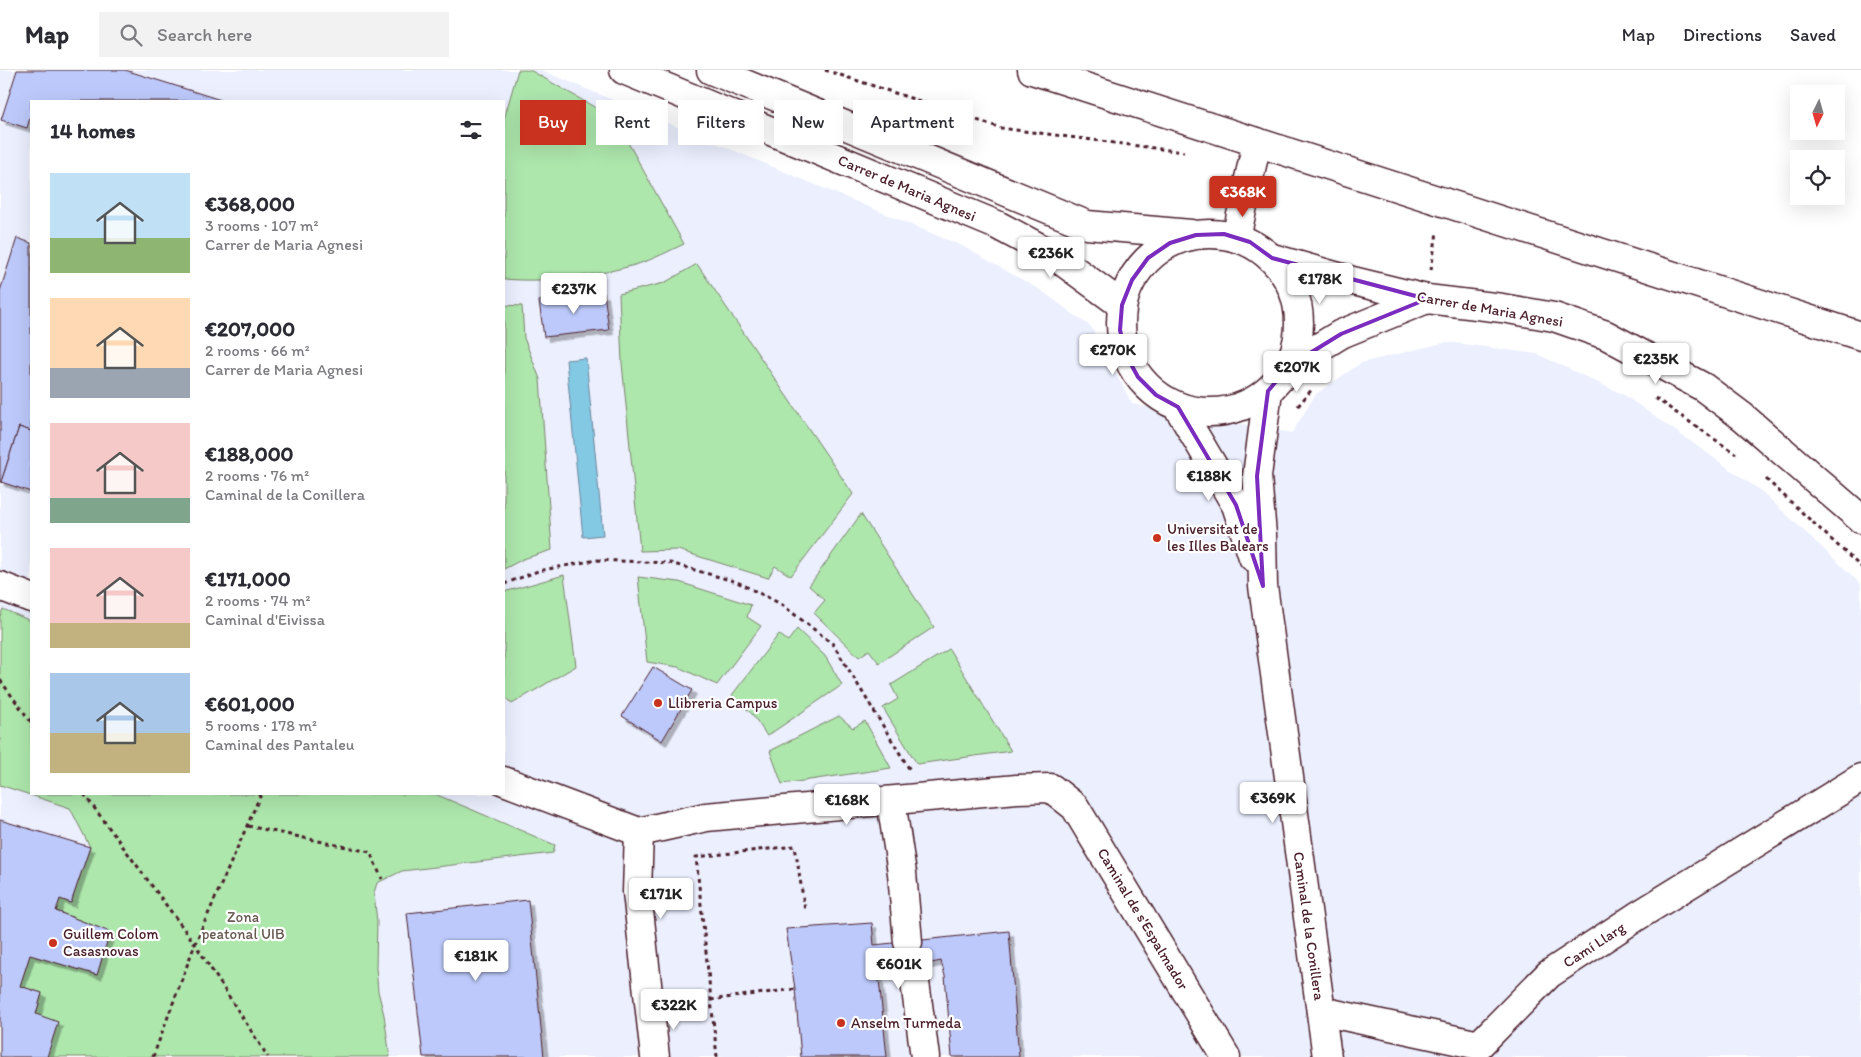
<!DOCTYPE html>
<meta charset="utf-8">
<style>
:root{--surface:#fff;--page:#f2f2f3;--text:#2b2b33;--muted:#7c7c81;--line:#e1e1e2;--accent:#c8321e}
body{margin:0;font-family:Itim,sans-serif;background:var(--page);color:var(--text);height:100vh;display:flex;flex-direction:column;font-size:19px;white-space:nowrap}
*{box-sizing:border-box;margin:0}
p{font-size:16px;color:var(--muted)}
.icon{flex:none;width:28px;height:28px;fill:none;stroke:currentColor;stroke-width:2;stroke-linecap:round;stroke-linejoin:round}
.map{position:relative;flex:1;overflow:hidden}
.panel{position:absolute;left:30px;top:30px;width:475px;height:695px;display:flex;flex-direction:column;background:var(--surface);border-radius:0px;box-shadow:0 5px 20px #0002}
.panel>*{flex:none}
.guide{position:absolute;left:520px;top:30px;width:475px;height:45px;display:flex;gap:10px}
.needle{width:32px;rotate:185deg}
.controls{position:absolute;left:1790px;top:15px;display:grid;gap:10px}
.controls a{display:grid;place-items:center;width:55px;height:55px;border-radius:0px;background:var(--surface);box-shadow:0 5px 20px #0002;font-size:25px}
.price{position:absolute;translate:-50% -42px;padding:0 11px;border-radius:5px;background:#fff;color:#222;font-size:16px;line-height:32px;filter:drop-shadow(0 1px 2px #0008)}
.price::after{content:'';position:absolute;left:50%;top:30px;width:15px;height:11px;margin-left:-8px;background:inherit;clip-path:polygon(0 0,100% 0,50% 100%)}
.price.active{background:var(--accent);color:#fff}
ul{padding:0;list-style:none}
li{display:flex;align-items:center;gap:15px;height:125px;padding:0 20px}
li span{display:grid;place-items:center;flex:none;width:140px;height:100px;border-radius:0px;color:#555}
li>.icon{margin-inline-start:auto}
span .icon{width:60px;height:60px;fill:#fffc;stroke-width:1}
li b{font-size:21px}
h2{display:flex;justify-content:space-between;align-items:center;height:60px;padding:0 20px;font-size:21px}
.pill{padding:0 18px;border-radius:0px;background:var(--surface);box-shadow:0 5px 20px #0002;font-size:18px;line-height:45px}
.pill.active{background:var(--accent);color:#fff}
header{display:flex;align-items:center;gap:30px;box-sizing:border-box;height:70px;padding:0 25px;background:var(--surface);border-bottom:1px solid var(--line)}
header strong{font-size:24px}
nav{display:flex;gap:28px;margin-inline-start:auto;font-size:18px}
.search{width:350px;height:45px;background:var(--page);display:flex;align-items:center;gap:12px;box-sizing:border-box;padding:0 18px;border-radius:0px;color:var(--muted);font-size:19px}
.map>svg:first-child{display:block}
.built{fill:#ebeffe;fill-rule:evenodd}
.green{fill:#ade7ac;stroke:#7c836c}
.water{fill:#83c9e4;stroke:#6c859a}
.building{fill:#bcc9fa;stroke:#4a1f2b;filter:url(#shadow)}
.lines{fill:none;stroke-linecap:round;stroke-linejoin:round}
.minor-casing{stroke:#4a1f2b;stroke-width:31}
.path{stroke:#4a1f2b;stroke-width:3;stroke-dasharray:4 4;stroke-linecap:butt}
.minor{stroke:#fff;stroke-width:28}
.marked{fill:none;stroke:#7b2cbf;stroke-width:4;stroke-linejoin:round}
.poi-dot{fill:#c8321e;stroke:#fff;stroke-width:2}
.labels{text-anchor:middle;dominant-baseline:central;stroke-width:4.5;stroke-linejoin:round;paint-order:stroke}
.street-label{font-size:15px;fill:#4a1f2b;stroke:#fff}
.poi-label{font-size:15px;fill:#4a1f2b;stroke:#fff;text-anchor:start}
.park-label{font-size:15px;fill:#685b52;stroke:#fff}
</style>
<header>
<strong>Map</strong>
<div class="search"><svg class="icon" aria-label="search" viewBox="0 0 24 24"><circle cx="10" cy="10" r="6"/><path d="M15 15l6 6"/></svg>Search here</div>
<nav><a>Map</a><a>Directions</a><a>Saved</a></nav>
</header>
<div class="map">
<svg width="1861" height="987" viewBox="0 0 1861 987">
<defs>
<filter id="shadow"><feDropShadow dx="4.5" dy="4.5" stdDeviation="0" flood-color="#0004"/></filter>
</defs>
<rect width="100%" height="100%" fill="#fff"/>
<filter id="ink" filterUnits="userSpaceOnUse"><feTurbulence type="fractalNoise" baseFrequency=".02" numOctaves="2"/><feDisplacementMap in="SourceGraphic" scale="10" xChannelSelector="R" yChannelSelector="G"/><feConvolveMatrix kernelMatrix="1 2 1 2 8 2 1 2 1" color-interpolation-filters="sRGB"/></filter>
<g filter="url(#ink)">
<path class="built" d="M0,0H541L962,176L1042,221L1091,257L1132,334L1292,363L1316,324L1361,293L1447,272L1537,284L1624,325L1761,421L1861,514V987H0ZM31,31H504V724H31Z"/>
<g class="green">
<path d="M518,0H530L615,49L684,174C669,181 654,189 638,194C597,206 546,213 504,209V49Z"/>
<path d="M697,194L853,424L791,506L775,496L768,508L678,480L640,481L622,293L619,224L664,213Z"/>
<path d="M504,235L522,236L524,268L540,309L552,480L523,489L504,499Z"/>
<path d="M861,444L934,557L879,593L869,580L859,587L814,543L825,530L809,516Z"/>
<path d="M564,505L576,596L512,634L504,626V522Z"/>
<path d="M638,507L679,512L751,535L747,547L761,556L717,615L678,597L647,592Z"/>
<path d="M3,539L31,551V724H435L555,775L553,783L402,801L377,813L374,823L377,852L376,898L378,921L384,945L390,987H47L36,944L42,923L20,916L30,885L97,905L110,862L56,841L60,829L71,833L90,777L70,738L0,715V546Z"/>
<path d="M797,559L825,586L842,615L767,666L753,645L732,625L779,564L788,571Z"/>
<path d="M949,579L1011,681L917,694L883,638L898,629L891,615Z"/>
<path d="M839,646L853,658L865,651L891,698L782,714L770,681Z"/>
</g>
<path class="water" d="M586,288L603,465L583,467L566,290Z"/>
<g class="building">
<path d="M17,0H125L224,31H31V44L27,58L1,50Z"/>
<path d="M17,168L31,173V361L19,357L1,412H0V221Z"/>
<path d="M604,223L609,260L544,267L539,231Z"/>
<path d="M19,357L31,361V422L1,412Z"/>
<path d="M653,597L692,620L662,671L622,646Z"/>
<path d="M0,750L90,777L71,833L60,829L56,841L110,862L97,905L30,885L20,916L42,923L36,944L58,952L47,987H0Z"/>
<path d="M528,830L544,987H423L407,843Z"/>
<path d="M872,853L874,875L1009,861L1019,987H952L945,906L941,891L913,897L878,900L887,987H801L795,919L786,859Z"/>
</g>
<g class="lines">
<defs>
<g id="minor">
<path d="M624,0L997,155L1055,186L1122,235"/>
<path d="M711,0L1087,155L1191,164"/>
<path d="M1032,0L1861,266"/>
<circle cx="1210" cy="253" r="89"/>
<path d="M1236,168L1257,72"/>
<path d="M1272,188L1349,210L1427,229L1502,238L1554,247L1606,265L1703,317L1743,347L1861,449"/>
<path d="M1289,296L1341,264L1427,229"/>
<path d="M1268,321L1257,406L1262,465L1263,516L1327,987"/>
<path d="M1178,337L1236,435L1253,487"/>
<path d="M0,516L31,528"/>
<path d="M504,711L639,762L706,747L1017,719L1051,718L1075,737L1226,987"/>
<path d="M891,731L902,803L908,872"/>
<path d="M639,762L637,822L655,987"/>
<path d="M913,897L925,987"/>
<path d="M1321,941L1479,975L1549,904L1639,845L1861,708"/>
</g>
</defs>
<use href="#minor" class="minor-casing"/>
<g class="path">
<path d="M825,0L1001,58L1184,82"/>
<path d="M1431,200L1437,162"/>
<path d="M1655,328L1736,384"/>
<path d="M1298,336L1313,318"/>
<path d="M1766,409L1861,497"/>
<path d="M504,514L538,501L596,490L670,493L737,512L781,534L833,574L910,700"/>
<path d="M0,610L31,652"/>
<path d="M84,724L195,874L268,987"/>
<path d="M248,756L370,782L382,809"/>
<path d="M679,934L795,919"/>
<path d="M153,987L195,874L261,724"/>
<path d="M717,987L696,787L795,776L805,841"/>
</g>
<use href="#minor" class="minor"/>
</g>
</g>
<path class="marked" d="M1224,164L1250,172L1272,188L1427,229L1341,264L1289,296L1268,321L1257,406L1263,516L1236,435L1178,337L1156,325L1138,307L1126,285L1120,260L1122,235L1132,210L1148,188L1170,173L1196,165Z"/>
<g class="poi-dot">
<circle cx="1157" cy="468" r="5"/>
<circle cx="658" cy="633" r="5"/>
<circle cx="53" cy="873" r="5"/>
<circle cx="841" cy="953" r="5"/>
</g>
<g class="labels">
<g class="street-label">
<text transform="translate(907 118) rotate(23)">Carrer de Maria Agnesi</text>
<text transform="translate(1490 239) rotate(10)">Carrer de Maria Agnesi</text>
<text transform="translate(1143 849) rotate(59)">Caminal de s'Espalmador</text>
<text transform="translate(1309 856) rotate(82)">Caminal de la Conillera</text>
<text transform="translate(1594 875) rotate(-33)">Camí Llarg</text>
</g>
<g class="poi-label">
<text x="1167" y="459">Universitat de<tspan x="1167" dy="17">les Illes Balears</tspan></text>
<text x="668" y="633">Llibreria Campus</text>
<text x="63" y="864">Guillem Colom<tspan x="63" dy="17">Casasnovas</tspan></text>
<text x="851" y="953">Anselm Turmeda</text>
</g>
<g class="park-label">
<text x="243" y="847">Zona<tspan x="243" dy="17">peatonal UIB</tspan></text>
</g>
</g>
</svg>
<div class="controls">
<a><svg class="needle" viewBox="-14 -14 28 28"><path d="M0-13l5 13h-10z" fill="#e53935"/><path d="M0 13l5-13h-10z" fill="#7c7c81"/></svg></a>
<a><svg class="icon" aria-label="locate" viewBox="0 0 24 24"><circle cx="12" cy="12" r="6"/><path d="M12 2v4M12 18v4M2 12h4M18 12h4"/></svg></a>
</div>
<b class="price active" style="left:1243px;top:148px">€368K</b>
<b class="price" style="left:1051px;top:209px">€236K</b>
<b class="price" style="left:1320px;top:235px">€178K</b>
<b class="price" style="left:574px;top:245px">€237K</b>
<b class="price" style="left:1113px;top:306px">€270K</b>
<b class="price" style="left:1656px;top:315px">€235K</b>
<b class="price" style="left:1297px;top:323px">€207K</b>
<b class="price" style="left:1209px;top:432px">€188K</b>
<b class="price" style="left:1273px;top:754px">€369K</b>
<b class="price" style="left:847px;top:756px">€168K</b>
<b class="price" style="left:661px;top:850px">€171K</b>
<b class="price" style="left:476px;top:912px">€181K</b>
<b class="price" style="left:899px;top:920px">€601K</b>
<b class="price" style="left:674px;top:961px">€322K</b>
<div class="guide">
<a class="pill active">Buy</a>
<a class="pill">Rent</a>
<a class="pill">Filters</a>
<a class="pill">New</a>
<a class="pill">Apartment</a>
</div>
<section class="panel">
<h2>14 homes<svg class="icon" aria-label="filters" viewBox="0 0 24 24"><path d="M4 7h16M4 17h16"/><circle cx="9" cy="7" r="2"/><circle cx="15" cy="17" r="2"/></svg></h2>
<ul>
<li><span style="background:linear-gradient(#bfe0f5 65%,#8fb573 0)"><svg class="icon" aria-label="home" viewBox="0 0 24 24"><path d="M3 11l9-7 9 7M6 9v11h12V9"/></svg></span><div><b>€368,000</b><p>3 rooms · 107 m²</p><p>Carrer de Maria Agnesi</p></div></li>
<li><span style="background:linear-gradient(#ffd9b3 70%,#9aa5b1 0)"><svg class="icon" aria-label="home" viewBox="0 0 24 24"><path d="M3 11l9-7 9 7M6 9v11h12V9"/></svg></span><div><b>€207,000</b><p>2 rooms · 66 m²</p><p>Carrer de Maria Agnesi</p></div></li>
<li><span style="background:linear-gradient(#f6c9c9 75%,#7fa58c 0)"><svg class="icon" aria-label="home" viewBox="0 0 24 24"><path d="M3 11l9-7 9 7M6 9v11h12V9"/></svg></span><div><b>€188,000</b><p>2 rooms · 76 m²</p><p>Caminal de la Conillera</p></div></li>
<li><span style="background:linear-gradient(#f6c9c9 75%,#c2b280 0)"><svg class="icon" aria-label="home" viewBox="0 0 24 24"><path d="M3 11l9-7 9 7M6 9v11h12V9"/></svg></span><div><b>€171,000</b><p>2 rooms · 74 m²</p><p>Caminal d'Eivissa</p></div></li>
<li><span style="background:linear-gradient(#a9c7e8 60%,#c2b280 0)"><svg class="icon" aria-label="home" viewBox="0 0 24 24"><path d="M3 11l9-7 9 7M6 9v11h12V9"/></svg></span><div><b>€601,000</b><p>5 rooms · 178 m²</p><p>Caminal des Pantaleu</p></div></li>
</ul>
</section>
</div>
